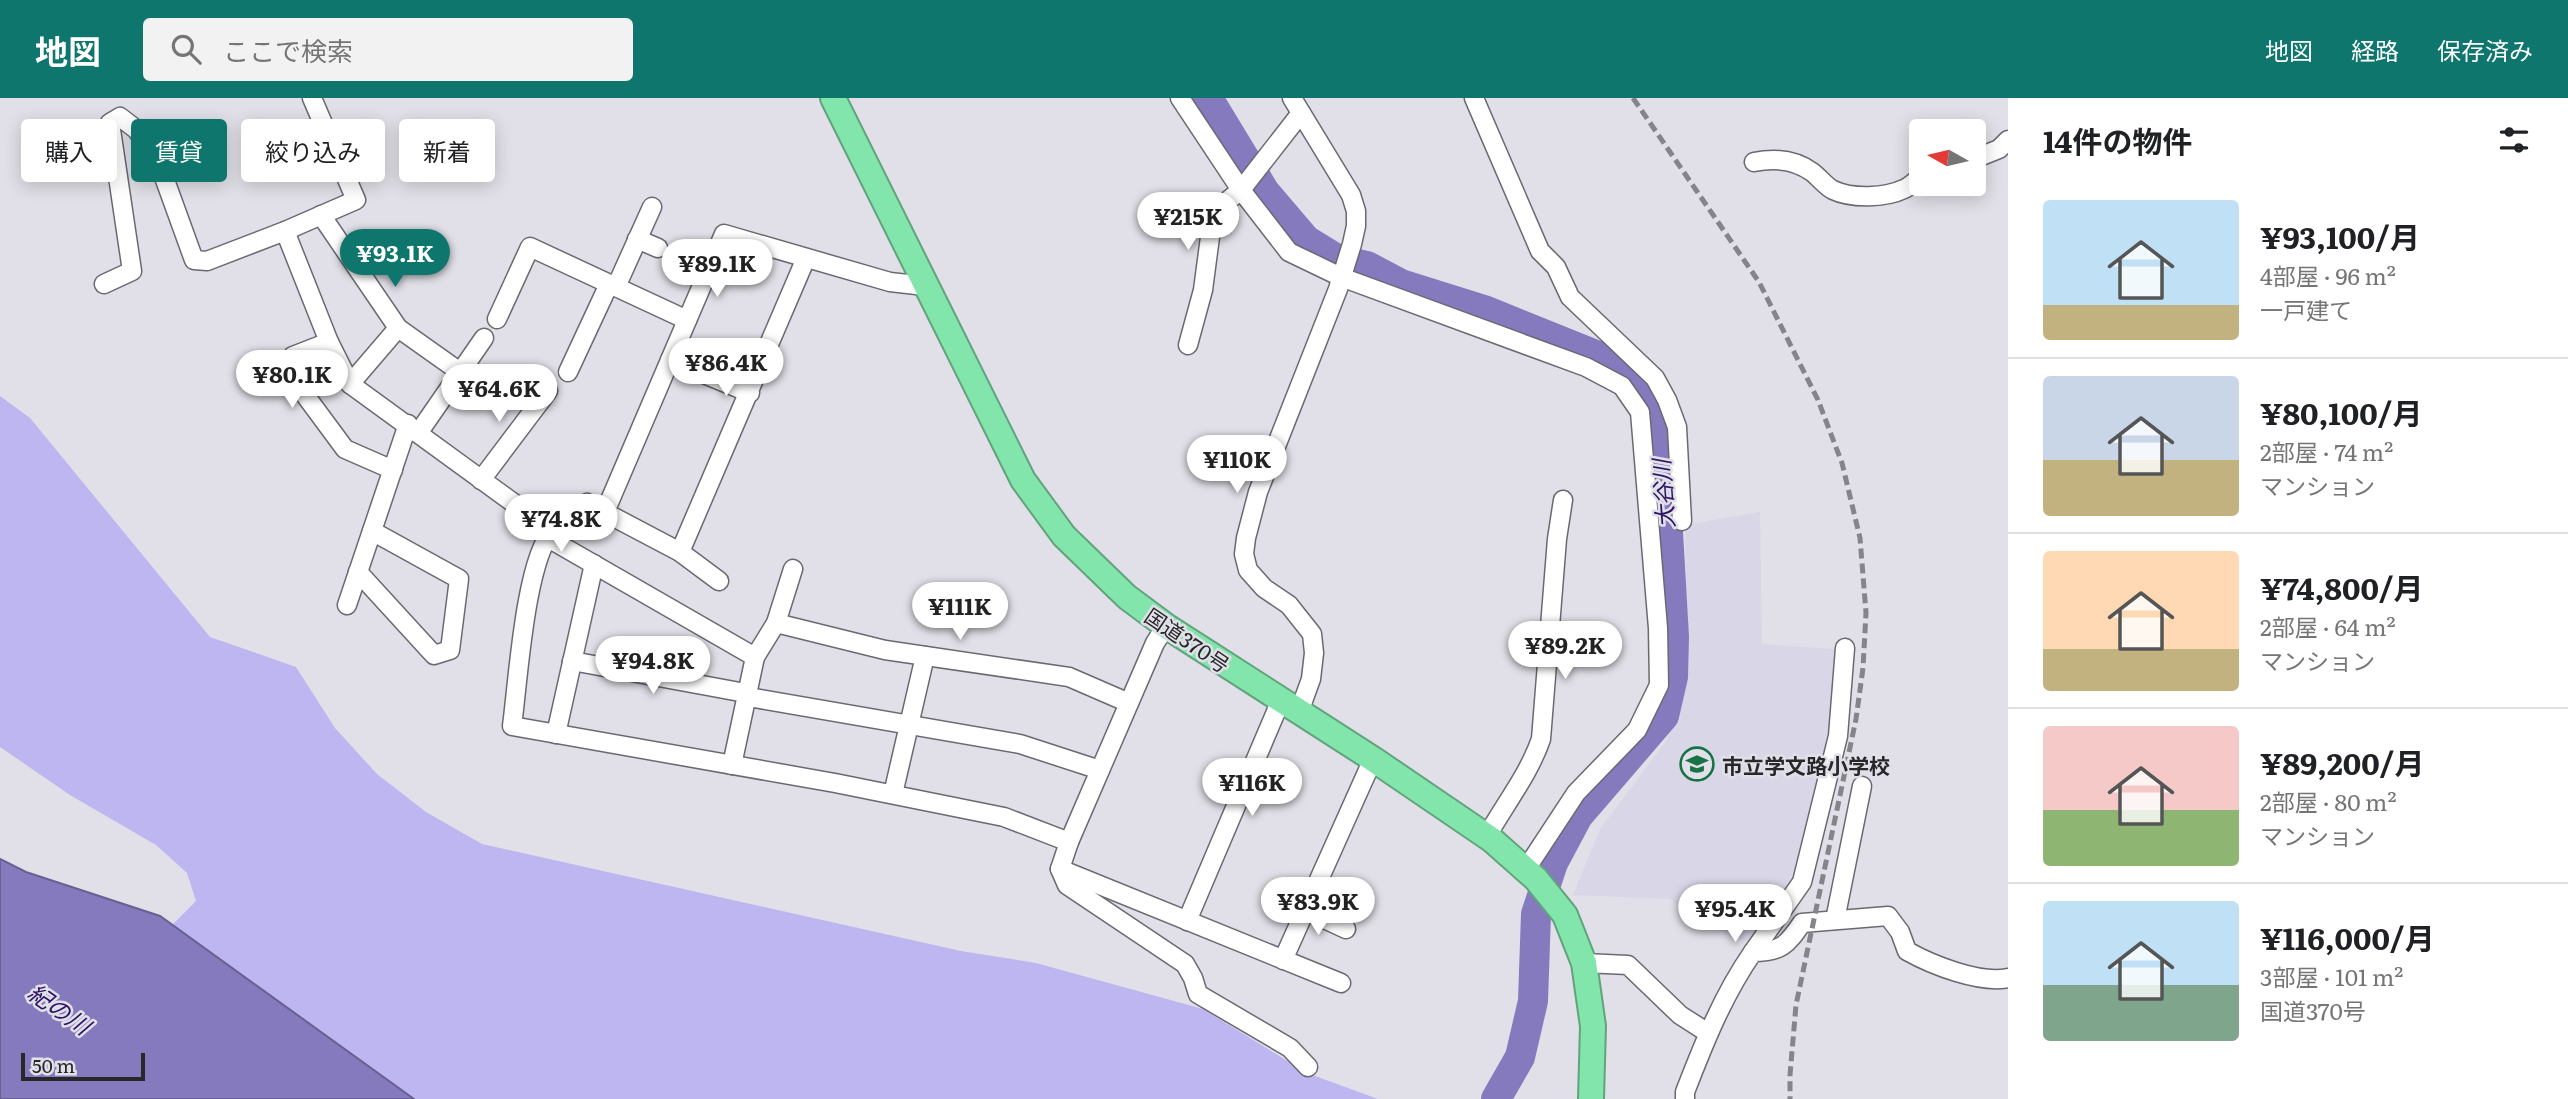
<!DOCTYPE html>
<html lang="ja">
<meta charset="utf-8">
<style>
:root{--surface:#fff;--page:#f2f2f2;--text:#202124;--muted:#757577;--line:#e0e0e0;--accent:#0f766e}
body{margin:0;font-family:Literata,"Noto Sans JP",serif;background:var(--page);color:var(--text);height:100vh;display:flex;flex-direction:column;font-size:26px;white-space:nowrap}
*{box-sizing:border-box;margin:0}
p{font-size:23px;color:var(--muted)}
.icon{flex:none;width:38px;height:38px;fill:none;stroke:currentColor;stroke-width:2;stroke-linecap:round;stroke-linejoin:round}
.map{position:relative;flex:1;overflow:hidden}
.sheet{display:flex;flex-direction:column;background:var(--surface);width:560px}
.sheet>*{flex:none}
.guide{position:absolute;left:21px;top:21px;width:665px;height:63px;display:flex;gap:14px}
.needle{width:46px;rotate:278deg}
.buttons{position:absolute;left:1909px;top:21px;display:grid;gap:14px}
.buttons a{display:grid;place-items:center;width:77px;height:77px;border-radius:7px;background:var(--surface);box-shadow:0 4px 18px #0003;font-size:35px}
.scale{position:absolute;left:21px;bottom:18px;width:124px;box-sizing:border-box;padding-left:7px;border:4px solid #28282b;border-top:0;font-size:19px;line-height:24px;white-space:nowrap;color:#28282b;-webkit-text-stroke:5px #e1e0e8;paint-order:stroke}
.price{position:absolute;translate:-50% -60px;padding:0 16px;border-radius:24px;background:#fff;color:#222;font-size:23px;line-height:46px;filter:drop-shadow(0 2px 4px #0008)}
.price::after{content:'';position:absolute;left:50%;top:42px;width:21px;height:16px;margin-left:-10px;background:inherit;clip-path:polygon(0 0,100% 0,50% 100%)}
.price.selected{background:var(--accent);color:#fff}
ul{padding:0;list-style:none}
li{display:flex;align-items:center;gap:21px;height:175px;padding:0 35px}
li+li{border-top:2px solid var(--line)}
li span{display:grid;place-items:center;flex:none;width:196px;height:140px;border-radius:7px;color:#555}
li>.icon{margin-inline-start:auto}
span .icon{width:84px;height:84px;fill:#fffc;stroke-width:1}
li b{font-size:30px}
h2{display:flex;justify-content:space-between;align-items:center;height:84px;padding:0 35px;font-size:30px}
.chip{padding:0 24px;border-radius:7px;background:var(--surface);box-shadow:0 4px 18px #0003;font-size:24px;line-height:63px}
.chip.selected{background:var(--accent);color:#fff}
header{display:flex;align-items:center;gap:42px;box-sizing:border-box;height:98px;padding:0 35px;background:var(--accent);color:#fff}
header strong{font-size:33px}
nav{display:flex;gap:38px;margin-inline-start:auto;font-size:24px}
.search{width:490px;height:63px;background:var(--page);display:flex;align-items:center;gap:18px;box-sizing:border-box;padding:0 24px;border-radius:7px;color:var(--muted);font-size:26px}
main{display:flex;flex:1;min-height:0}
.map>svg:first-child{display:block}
.built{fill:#d9d7e7}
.green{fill:#bdb6f0}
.water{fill:#847abd;stroke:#686191;stroke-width:2}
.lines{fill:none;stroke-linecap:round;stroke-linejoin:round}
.river{stroke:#847abd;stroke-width:30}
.minor-casing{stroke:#6a6971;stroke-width:21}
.highway-casing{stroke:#62a37e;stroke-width:28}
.minor{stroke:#fff;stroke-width:18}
.highway{stroke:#82e5ab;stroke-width:24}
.rail{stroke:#85848a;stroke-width:5;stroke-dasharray:10 5;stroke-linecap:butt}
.labels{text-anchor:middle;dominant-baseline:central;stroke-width:5;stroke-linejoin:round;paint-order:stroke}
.street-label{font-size:21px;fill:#28282b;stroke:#e1e0e8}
.poi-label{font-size:21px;font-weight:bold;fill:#28282b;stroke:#e1e0e8;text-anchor:start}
.water-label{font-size:23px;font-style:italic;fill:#2c1363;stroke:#e1e0e8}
</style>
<header>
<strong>地図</strong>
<div class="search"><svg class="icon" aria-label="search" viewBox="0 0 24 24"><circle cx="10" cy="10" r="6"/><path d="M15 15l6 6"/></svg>ここで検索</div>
<nav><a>地図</a><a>経路</a><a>保存済み</a></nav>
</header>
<main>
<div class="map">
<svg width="2008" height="1001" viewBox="0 0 2008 1001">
<rect width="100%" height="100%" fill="#e1e0e8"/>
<path class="built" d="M1760,414L1762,546L1847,552L1811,780L1766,850L1707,829L1670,801L1573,797L1600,731L1667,642L1687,552L1685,427Z"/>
<path class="green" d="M0,298L30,320L210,539L296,569L335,630L377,676L426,714L482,746L961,853L1036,865L1203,911L1307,975L1378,1001H414L172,827L196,803L187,775L156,747L70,697L0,649Z"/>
<path class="water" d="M0,761L26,774L160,818L414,1001H0Z"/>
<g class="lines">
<path class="river" d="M1208,0L1265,94L1306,142L1337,161L1367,168L1401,186L1484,212L1608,262L1642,283L1656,321L1668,434L1674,539L1673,579L1664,618L1578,718L1553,765L1536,816L1533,903L1520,959L1496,1001"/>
<defs>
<g id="minor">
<path d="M1180,0L1241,92L1289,154L1341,179L1586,269L1622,288L1640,314L1658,530L1659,587L1637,632L1576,695L1526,771"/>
<path d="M1292,0L1351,97L1356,113V128L1352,146L1338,191L1258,394L1246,440L1244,456L1248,472L1264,490L1289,507L1312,536L1314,555L1311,581L1299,614"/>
<path d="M1474,0L1540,153L1556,169L1570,199L1655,280L1667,302L1677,329L1682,423"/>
<path d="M1974,61L1999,51L2008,42"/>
<path d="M1754,64C1774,60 1794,61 1812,74C1819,79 1825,88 1833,92C1852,101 1885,100 1904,91C1910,89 1916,82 1922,78"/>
<path d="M321,117L398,230L460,274"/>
<path d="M285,133L329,244L350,286L552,433"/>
<path d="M637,141L658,150"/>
<path d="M104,186L132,173L110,25L120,19L137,32L161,71L194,162L207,163L285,133L356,102L312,0"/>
<path d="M616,189L652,109"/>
<path d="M497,221L530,149L687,222"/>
<path d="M329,244L293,258L288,274L345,351L393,372"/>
<path d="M1188,247L1203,192L1210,139L1215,122L1225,105L1241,92L1301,15"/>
<path d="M670,262L750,295"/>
<path d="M568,274L609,186"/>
<path d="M350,286L398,230"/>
<path d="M419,334L484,240"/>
<path d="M481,382L548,293"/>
<path d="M605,414L724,136L890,184L925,188"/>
<path d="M548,440L755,559"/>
<path d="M680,454L806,160"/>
<path d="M358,474L434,557L450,552L459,481L372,433"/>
<path d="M719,483L680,454L587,405C576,414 562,422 553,432C525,462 518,584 512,628L835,685L1004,719L1069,744"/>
<path d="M347,507L408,326"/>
<path d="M776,525L885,552L1069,579L1129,605"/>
<path d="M1166,528L1155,545L1069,744L1060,771L1067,787L1185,866L1193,880L1198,896L1290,950L1308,969"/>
<path d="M572,563L740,594L754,600L1020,646L1100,672"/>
<path d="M556,636L594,466"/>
<path d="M732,667L755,559L776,525L793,471"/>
<path d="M893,696L925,558"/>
<path d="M1487,738C1505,706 1529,676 1541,641L1557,441L1563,402"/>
<path d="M1060,771L1341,885"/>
<path d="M1305,812L1346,831"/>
<path d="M1835,822L1862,688"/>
<path d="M1187,823L1281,602"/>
<path d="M1753,854L1802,784L1838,638L1845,550"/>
<path d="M1283,862L1373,661"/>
<path d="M1584,865L1628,867L1680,917L1708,935"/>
<path d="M1685,1001V994C1704,945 1723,897 1753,854C1781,854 1787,847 1802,825L1888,818L1900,834L1907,853C1932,867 1980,886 2008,880"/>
</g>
<path id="highway" d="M833,0L1023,382L1064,438L1127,499L1166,528L1373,661L1492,742L1536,781L1565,817L1584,865L1593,928L1591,1001"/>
</defs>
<use href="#minor" class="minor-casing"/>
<use href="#highway" class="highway-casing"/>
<use href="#minor" class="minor"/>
<use href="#highway" class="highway"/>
<path class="rail" d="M1633,0L1759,184L1818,302L1842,365L1860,440L1866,515L1863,570L1856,621L1796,907L1790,977V1001"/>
</g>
<defs>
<symbol id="school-ring" viewBox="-11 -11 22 22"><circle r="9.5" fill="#e1e0e8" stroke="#177246" stroke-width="1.5"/><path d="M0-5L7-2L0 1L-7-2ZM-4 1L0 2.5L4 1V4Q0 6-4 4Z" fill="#177246"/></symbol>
</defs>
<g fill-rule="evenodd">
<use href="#school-ring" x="1678" y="647" width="38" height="38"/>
</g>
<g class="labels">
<g class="street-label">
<text transform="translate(1188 541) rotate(34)">国道370号</text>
</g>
<g class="poi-label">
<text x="1722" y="666">市立学文路小学校</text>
</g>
<g class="water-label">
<text transform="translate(1662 396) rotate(-94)">大谷川</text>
<text transform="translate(60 910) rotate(35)">紀の川</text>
</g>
</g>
</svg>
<div class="buttons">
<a><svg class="needle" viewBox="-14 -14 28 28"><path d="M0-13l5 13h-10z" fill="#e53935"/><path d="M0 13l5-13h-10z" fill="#757577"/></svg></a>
</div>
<div class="scale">50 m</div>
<b class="price" style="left:1188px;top:154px">¥215K</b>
<b class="price selected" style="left:395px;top:191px">¥93.1K</b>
<b class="price" style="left:717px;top:201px">¥89.1K</b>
<b class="price" style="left:726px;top:300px">¥86.4K</b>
<b class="price" style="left:292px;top:312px">¥80.1K</b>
<b class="price" style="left:499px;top:326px">¥64.6K</b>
<b class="price" style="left:1237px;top:397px">¥110K</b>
<b class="price" style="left:561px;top:456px">¥74.8K</b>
<b class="price" style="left:960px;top:544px">¥111K</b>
<b class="price" style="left:1565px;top:583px">¥89.2K</b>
<b class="price" style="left:653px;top:598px">¥94.8K</b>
<b class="price" style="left:1252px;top:720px">¥116K</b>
<b class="price" style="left:1318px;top:839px">¥83.9K</b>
<b class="price" style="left:1735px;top:846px">¥95.4K</b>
<div class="guide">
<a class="chip">購入</a>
<a class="chip selected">賃貸</a>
<a class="chip">絞り込み</a>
<a class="chip">新着</a>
</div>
</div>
<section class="sheet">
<h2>14件の物件<svg class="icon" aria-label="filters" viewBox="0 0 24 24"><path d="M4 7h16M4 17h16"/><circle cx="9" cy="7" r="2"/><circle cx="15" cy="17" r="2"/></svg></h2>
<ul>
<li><span style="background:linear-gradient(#bfe0f5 75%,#c2b280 0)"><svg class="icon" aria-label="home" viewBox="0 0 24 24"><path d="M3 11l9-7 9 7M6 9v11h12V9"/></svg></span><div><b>¥93,100/月</b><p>4部屋 · 96 m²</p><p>一戸建て</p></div></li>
<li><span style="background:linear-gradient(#c9d6e8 60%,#c2b280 0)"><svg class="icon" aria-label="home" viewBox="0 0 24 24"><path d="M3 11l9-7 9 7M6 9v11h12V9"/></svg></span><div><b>¥80,100/月</b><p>2部屋 · 74 m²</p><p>マンション</p></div></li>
<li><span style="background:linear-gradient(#ffd9b3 70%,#c2b280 0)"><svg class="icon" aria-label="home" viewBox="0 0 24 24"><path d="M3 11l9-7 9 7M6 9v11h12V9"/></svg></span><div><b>¥74,800/月</b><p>2部屋 · 64 m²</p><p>マンション</p></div></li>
<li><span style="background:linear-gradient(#f6c9c9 60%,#8fb573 0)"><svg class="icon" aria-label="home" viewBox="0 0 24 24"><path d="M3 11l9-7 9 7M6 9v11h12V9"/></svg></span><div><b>¥89,200/月</b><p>2部屋 · 80 m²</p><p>マンション</p></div></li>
<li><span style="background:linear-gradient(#bfe0f5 60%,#7fa58c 0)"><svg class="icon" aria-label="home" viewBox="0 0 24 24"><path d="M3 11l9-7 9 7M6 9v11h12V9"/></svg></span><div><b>¥116,000/月</b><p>3部屋 · 101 m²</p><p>国道370号</p></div></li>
</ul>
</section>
</main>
